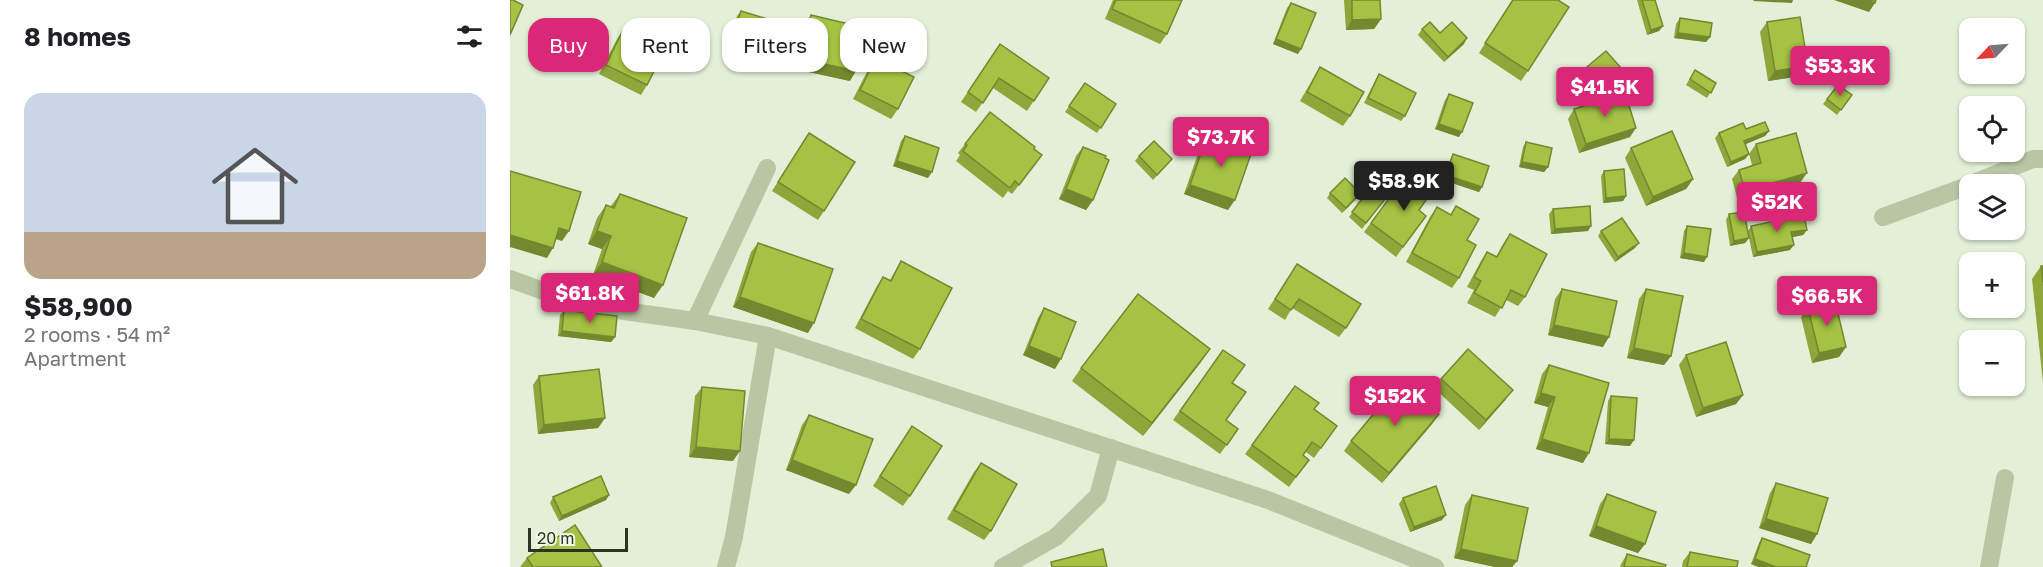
<!DOCTYPE html>
<meta charset="utf-8">
<style>
:root{--surface:#fff;--page:#f2f2f2;--text:#202124;--muted:#757577;--line:#e0e0e0;--accent:#db2777}
body{margin:0;font-family:"Golos Text",sans-serif;background:var(--page);color:var(--text);height:100vh;display:flex;flex-direction:column;font-size:22px;white-space:nowrap}
*{box-sizing:border-box;margin:0}
p{font-size:20px;color:var(--muted)}
.icon{flex:none;width:33px;height:33px;fill:none;stroke:currentColor;stroke-width:2;stroke-linecap:round;stroke-linejoin:round}
.map{position:relative;flex:1;overflow:hidden}
.drawer{display:flex;flex-direction:column;background:var(--surface);width:510px}
.drawer>*{flex:none}
.banner{position:absolute;left:18px;top:18px;width:570px;height:54px;display:flex;gap:12px}
.needle{width:39px;rotate:245deg}
.tools{position:absolute;left:1449px;top:18px;display:grid;gap:12px}
.tools a{display:grid;place-items:center;width:66px;height:66px;border-radius:12px;background:var(--surface);box-shadow:0 2px 4px #0004;font-size:30px}
.scale{position:absolute;left:18px;bottom:15px;width:100px;box-sizing:border-box;padding-left:6px;border:3px solid #2e3225;border-top:0;font-size:16px;line-height:21px;white-space:nowrap;color:#2e3225;-webkit-text-stroke:4px #edf8e3;paint-order:stroke}
.price{position:absolute;translate:-50% -51px;padding:0 14px;border-radius:6px;background:var(--accent);color:#fff;font-size:20px;line-height:39px;filter:drop-shadow(0 2px 3px #0008)}
.price::after{content:'';position:absolute;left:50%;top:36px;width:18px;height:14px;margin-left:-9px;background:inherit;clip-path:polygon(0 0,100% 0,50% 100%)}
.price.current{background:#222;color:#fff}
ul{padding:0;list-style:none}
li{display:grid;align-content:center;gap:12px;height:318px;padding:0 24px}
li+li{border-top:2px solid var(--line)}
li span{display:grid;place-items:center;height:186px;border-radius:18px;color:#555}
li>.icon{margin-inline-start:auto}
span .icon{width:108px;height:108px;fill:#fffc;stroke-width:1}
li b{font-size:26px}
h2{display:flex;justify-content:space-between;align-items:center;height:72px;padding:0 24px;font-size:26px}
.pill{padding:0 21px;border-radius:18px;background:var(--surface);box-shadow:0 2px 4px #0004;font-size:21px;line-height:54px}
.pill.current{background:var(--accent);color:#fff}
main{display:flex;flex:1;min-height:0}
.map>svg:first-child{display:block}
.lines{fill:none;stroke-linecap:round;stroke-linejoin:round}
.minor{stroke:#b7c7a4;stroke-width:18}
.wall{fill:#8da73a}
.shaded-wall{fill:#73882f}
.building{fill:#a4c243;stroke:#73882f;stroke-width:1.5}
</style>
<main>
<section class="drawer">
<h2>8 homes<svg class="icon" aria-label="filters" viewBox="0 0 24 24"><path d="M4 7h16M4 17h16"/><circle cx="9" cy="7" r="2"/><circle cx="15" cy="17" r="2"/></svg></h2>
<ul>
<li><span style="background:linear-gradient(#c9d6e8 75%,#b9a48a 0)"><svg class="icon" aria-label="home" viewBox="0 0 24 24"><path d="M3 11l9-7 9 7M6 9v11h12V9"/></svg></span><div><b>$58,900</b><p>2 rooms · 54 m²</p><p>Apartment</p></div></li>
</ul>
</section>
<div class="map">
<svg width="1533" height="567" viewBox="0 0 1533 567">
<rect width="100%" height="100%" fill="#e3f0d7"/>
<g class="lines">
<g class="minor">
<path d="M1461,184L1523,159H1533"/>
<path d="M1373,217L1460,185"/>
<path d="M0,279L72,305L185,321L258,336L758,500L925,567"/>
<path d="M185,321L257,168"/>
<path d="M216,567L224,537L258,336"/>
<path d="M493,567L546,537L588,496L601,448"/>
<path d="M1479,567L1495,478"/>
</g>
</g>
<g class="wall">
<path d="M603,0H672L657,34L650,44L595,19Z"/>
<path d="M834,0H870L871,19L864,29L836,30Z"/>
<path d="M1002,0H1048L1018,71L1011,81L969,53Z"/>
<path d="M1127,0H1145L1153,26L1149,31L1137,35Z"/>
<path d="M781,3L788,54L763,44L777,8Z"/>
<path d="M231,11L250,58L217,47L227,16Z"/>
<path d="M301,15L340,81L285,69L294,25Z"/>
<path d="M1170,18L1200,37L1196,42L1164,38L1166,24Z"/>
<path d="M1257,22L1291,76L1258,81L1250,32Z"/>
<path d="M912,29L930,33L954,44L934,62L908,35Z"/>
<path d="M113,30L137,85L131,95L89,74L107,39Z"/>
<path d="M490,44L539,78L517,111L483,88L466,112L451,102Z"/>
<path d="M366,58L388,109L381,119L343,99L359,68Z"/>
<path d="M810,67L840,116L833,126L790,101L804,77Z"/>
<path d="M1111,68L1107,73L1082,94L1068,76L1072,71Z"/>
<path d="M1185,70L1206,83L1197,98L1176,85Z"/>
<path d="M869,74L895,116L891,121L854,103L866,79Z"/>
<path d="M575,83L606,104L587,133L555,112Z"/>
<path d="M1328,85L1342,95L1327,115L1313,104Z"/>
<path d="M939,94L949,137L925,129L935,100Z"/>
<path d="M1064,109L1120,137L1069,153L1058,119Z"/>
<path d="M1236,129L1259,131L1255,136L1236,144L1239,154L1235,159L1217,167L1205,138L1209,133Z"/>
<path d="M299,133L314,211L308,220L262,191Z"/>
<path d="M395,136L418,178L383,166L391,141Z"/>
<path d="M697,136L718,210L674,194L691,145Z"/>
<path d="M1016,142L1038,167L1034,172L1009,167L1013,147Z"/>
<path d="M455,144L524,149L525,164L502,194L498,191L493,198L446,161L450,155L448,153Z"/>
<path d="M1246,144L1290,183L1228,201L1222,179L1229,170L1242,165L1239,154Z"/>
<path d="M573,147L583,200L576,210L549,199L566,156Z"/>
<path d="M1121,148L1183,179L1176,189L1136,206L1115,158Z"/>
<path d="M943,154L972,187L969,192L933,180L940,160Z"/>
<path d="M629,156L662,159L658,164L643,180L625,161Z"/>
<path d="M1094,171L1116,196L1113,201L1093,203L1091,176Z"/>
<path d="M861,187L876,198L852,229L839,217Z"/>
<path d="M820,193L847,198L832,213L817,198Z"/>
<path d="M883,193L891,200L909,210L916,216L886,257L854,232Z"/>
<path d="M110,194L144,298L83,275L92,249L78,244L87,218L96,205L100,207Z"/>
<path d="M946,206L957,240L949,278L942,288L896,262L920,217L927,207L940,215Z"/>
<path d="M1043,209L1078,231L1041,234L1039,214Z"/>
<path d="M1219,214L1238,231L1241,226L1297,230L1293,235L1282,237L1280,250L1243,257L1238,233L1239,238L1235,243L1220,246L1216,220Z"/>
<path d="M1177,226L1194,262L1170,258L1174,231Z"/>
<path d="M1091,231L1125,248L1105,262L1088,236Z"/>
<path d="M1000,234L1015,297L1008,306L996,300L985,317L957,303L964,290L957,287L971,261L977,252L986,257L993,244Z"/>
<path d="M248,243L298,333L223,307L241,252Z"/>
<path d="M391,261L410,349L403,359L345,328L367,286L373,277L380,280Z"/>
<path d="M787,264L836,328L829,337L782,308L775,320L758,309Z"/>
<path d="M1531,266H1533V383L1522,279Z"/>
<path d="M1052,289L1093,347L1038,335L1045,299Z"/>
<path d="M1136,289L1161,356L1154,365L1117,358L1129,299Z"/>
<path d="M534,308L545,369L513,355L528,318Z"/>
<path d="M1298,308L1336,347L1329,357L1302,363L1291,317Z"/>
<path d="M54,310L105,337L101,342L48,336L50,315Z"/>
<path d="M713,350L722,383L716,420L728,429L710,454L663,420Z"/>
<path d="M1176,355L1233,395L1226,404L1186,417L1169,365Z"/>
<path d="M691,362L633,436L562,381L571,368Z"/>
<path d="M1039,365L1073,463L1026,449L1038,407L1024,403L1032,374Z"/>
<path d="M29,376L95,418L88,428L28,434L23,385Z"/>
<path d="M931,379L996,399L969,430L924,388Z"/>
<path d="M785,386L804,409L827,426L804,458L796,452L793,455L799,460L779,487L735,454Z"/>
<path d="M192,387L223,461L179,457L185,396Z"/>
<path d="M1101,396L1120,446L1095,444L1098,401Z"/>
<path d="M929,414L922,424L872,483L834,451L841,441Z"/>
<path d="M299,415L339,494L276,470L292,425Z"/>
<path d="M395,436L400,496L393,506L363,486Z"/>
<path d="M471,463L481,531L474,540L437,519L464,472Z"/>
<path d="M1266,483L1307,534L1301,544L1249,528L1260,493Z"/>
<path d="M1097,494L1135,544L1128,553L1079,536L1090,504Z"/>
<path d="M99,495L96,500L49,521L40,503L43,497Z"/>
<path d="M962,495L1007,561L1002,567H985L944,558L955,505Z"/>
<path d="M893,498L932,520L900,532L889,504Z"/>
<path d="M1252,538L1300,555L1241,564L1249,543Z"/>
<path d="M1180,552L1227,567H1172L1173,561Z"/>
<path d="M1117,554L1155,567H1110L1111,564Z"/>
<path d="M17,558L92,567H10Z"/>
</g>
<g class="shaded-wall">
<path d="M1244,0H1283L1282,3L1243,1Z"/>
<path d="M1324,0H1358L1365,3L1359,12Z"/>
<path d="M871,19L864,29L836,30L842,20Z"/>
<path d="M1153,26L1149,31L1137,35L1141,30Z"/>
<path d="M1168,33L1200,37L1196,42L1164,38Z"/>
<path d="M957,38L954,44L934,62L938,57Z"/>
<path d="M766,39L791,49L788,54L763,44Z"/>
<path d="M220,42L254,53L250,58L217,47Z"/>
<path d="M292,59L346,71L340,81L285,69Z"/>
<path d="M1298,66L1291,76L1258,81L1265,71Z"/>
<path d="M1111,68L1107,73L1082,94L1086,89Z"/>
<path d="M929,124L952,132L949,137L925,129Z"/>
<path d="M1126,128L1120,137L1069,153L1076,144Z"/>
<path d="M1259,131L1255,136L1231,146L1234,141Z"/>
<path d="M1239,154L1235,159L1217,167L1221,162Z"/>
<path d="M387,161L422,172L418,178L383,166Z"/>
<path d="M1012,162L1038,167L1034,172L1009,167Z"/>
<path d="M1297,173L1290,183L1228,201L1235,191Z"/>
<path d="M936,175L972,187L969,192L933,180Z"/>
<path d="M1183,179L1176,189L1136,206L1143,197Z"/>
<path d="M680,185L725,200L718,210L674,194Z"/>
<path d="M556,189L583,200L576,210L549,199Z"/>
<path d="M850,193L847,198L832,213L836,208Z"/>
<path d="M1116,196L1113,201L1093,203L1096,198Z"/>
<path d="M1081,226L1078,231L1041,234L1045,229Z"/>
<path d="M49,228L59,231L52,241L42,238Z"/>
<path d="M1297,230L1293,235L1278,238L1281,232Z"/>
<path d="M87,231L101,236L92,249L78,244Z"/>
<path d="M0,235L43,248L37,258L0,247Z"/>
<path d="M1239,238L1235,243L1220,246L1224,241Z"/>
<path d="M1129,243L1125,248L1105,262L1108,257Z"/>
<path d="M1284,245L1280,250L1243,257L1247,252Z"/>
<path d="M1174,253L1197,257L1194,262L1170,258Z"/>
<path d="M92,262L153,285L144,298L83,275Z"/>
<path d="M230,297L304,323L298,333L223,307Z"/>
<path d="M1044,325L1099,337L1093,347L1038,335Z"/>
<path d="M52,331L105,337L101,342L48,336Z"/>
<path d="M519,346L551,359L545,369L513,355Z"/>
<path d="M1336,347L1329,357L1302,363L1309,353Z"/>
<path d="M1124,348L1161,356L1154,365L1117,358Z"/>
<path d="M700,349L691,362L633,436L642,423Z"/>
<path d="M1003,390L996,399L969,430L976,420Z"/>
<path d="M1031,393L1045,397L1038,407L1024,403Z"/>
<path d="M1233,395L1226,404L1186,417L1193,408Z"/>
<path d="M929,414L922,424L872,483L879,473Z"/>
<path d="M95,418L88,428L28,434L34,425Z"/>
<path d="M1032,439L1079,453L1073,463L1026,449Z"/>
<path d="M1099,439L1124,440L1120,446L1095,444Z"/>
<path d="M186,447L230,451L223,461L179,457Z"/>
<path d="M282,460L346,485L339,494L276,470Z"/>
<path d="M99,495L96,500L49,521L52,516Z"/>
<path d="M936,515L932,520L900,532L904,527Z"/>
<path d="M1256,519L1307,534L1301,544L1249,528Z"/>
<path d="M1086,526L1135,544L1128,553L1079,536Z"/>
<path d="M951,549L1007,561L1002,567H985L944,558Z"/>
<path d="M1245,559L1266,567H1248L1241,564Z"/>
</g>
<g class="building">
<path d="M0,0H3L13,5L0,35Z"/>
<path d="M606,0H672L657,34L602,9Z"/>
<path d="M842,0H870L871,19L842,20Z"/>
<path d="M1003,0H1048L1059,7L1018,71L975,43Z"/>
<path d="M1132,0H1145L1153,26L1141,30Z"/>
<path d="M1358,0H1366L1365,3Z"/>
<path d="M781,3L806,13L791,49L766,39Z"/>
<path d="M231,11L264,21L254,53L220,42Z"/>
<path d="M301,15L356,28L346,71L292,59Z"/>
<path d="M1290,17L1298,66L1265,71L1257,22Z"/>
<path d="M1170,18L1202,23L1200,37L1168,33Z"/>
<path d="M920,22L930,33L942,22L957,38L938,57L912,29Z"/>
<path d="M113,30L155,50L137,85L96,65Z"/>
<path d="M490,44L539,78L524,101L489,78L473,103L458,92Z"/>
<path d="M1096,51L1111,68L1086,89L1072,71Z"/>
<path d="M366,58L404,77L388,109L350,90Z"/>
<path d="M810,67L854,92L840,116L797,92Z"/>
<path d="M1185,70L1206,83L1201,93L1180,79Z"/>
<path d="M869,74L906,93L895,116L858,98Z"/>
<path d="M575,83L606,104L591,128L559,106Z"/>
<path d="M1328,85L1342,95L1331,110L1317,99Z"/>
<path d="M1115,93L1126,128L1076,144L1064,109Z"/>
<path d="M939,94L963,103L952,132L929,124Z"/>
<path d="M480,112L525,147L524,149L532,155L509,185L505,181L500,188L453,151L457,145L455,144Z"/>
<path d="M1255,122L1259,131L1234,141L1239,154L1221,162L1209,133L1233,123L1236,129Z"/>
<path d="M1162,131L1183,179L1143,197L1121,148Z"/>
<path d="M299,133L345,162L314,211L268,182Z"/>
<path d="M1286,133L1297,173L1235,191L1229,170L1251,163L1246,144Z"/>
<path d="M395,136L429,148L422,172L387,161Z"/>
<path d="M697,136L742,151L725,200L680,185Z"/>
<path d="M644,141L662,159L647,175L629,156Z"/>
<path d="M1016,142L1042,148L1038,167L1012,162Z"/>
<path d="M573,147L596,156L595,158L599,160L583,200L556,189Z"/>
<path d="M943,154L979,166L972,187L936,175Z"/>
<path d="M1114,169L1116,196L1096,198L1094,171Z"/>
<path d="M0,171L71,192L59,231L49,228L43,248L0,235Z"/>
<path d="M909,174L926,186L909,210L916,216L893,247L861,223L883,193L891,200Z"/>
<path d="M835,178L850,193L836,208L820,193Z"/>
<path d="M861,187L876,198L856,223L842,212Z"/>
<path d="M110,194L177,218L153,285L92,262L101,236L87,231L96,205L104,208Z"/>
<path d="M946,206L969,219L957,240L966,245L949,278L902,253L927,207L941,215Z"/>
<path d="M1080,206L1081,226L1045,229L1043,209Z"/>
<path d="M1234,212L1239,238L1224,241L1219,214Z"/>
<path d="M1294,215L1297,230L1281,232L1284,245L1247,252L1241,226Z"/>
<path d="M1112,218L1129,243L1108,257L1091,231Z"/>
<path d="M1177,226L1201,229L1197,257L1174,253Z"/>
<path d="M1000,234L1037,254L1015,297L1001,290L992,308L964,293L971,281L964,277L977,252L987,257Z"/>
<path d="M248,243L323,269L304,323L230,297Z"/>
<path d="M391,261L442,288L410,349L351,319L373,277L381,281Z"/>
<path d="M787,264L851,304L836,328L789,299L781,310L765,299Z"/>
<path d="M1531,266H1533V282Z"/>
<path d="M1052,289L1107,301L1099,337L1044,325Z"/>
<path d="M1136,289L1173,296L1161,356L1124,348Z"/>
<path d="M628,294L700,349L642,423L571,368Z"/>
<path d="M1325,301L1336,347L1309,353L1298,308Z"/>
<path d="M534,308L566,322L551,359L519,346Z"/>
<path d="M54,310L107,316L105,337L52,331Z"/>
<path d="M1216,342L1233,395L1193,408L1176,355Z"/>
<path d="M958,349L1003,390L976,420L931,379Z"/>
<path d="M713,350L735,365L722,383L736,392L716,420L728,429L717,445L670,411Z"/>
<path d="M1039,365L1099,383L1079,453L1032,439L1045,397L1031,393Z"/>
<path d="M89,369L95,418L34,425L29,376Z"/>
<path d="M891,381L929,414L879,473L841,441Z"/>
<path d="M785,386L809,403L804,409L827,426L811,448L802,442L793,455L799,460L786,477L742,445Z"/>
<path d="M192,387L235,391L230,451L186,447Z"/>
<path d="M1101,396L1127,398L1124,440L1099,439Z"/>
<path d="M299,415L363,439L346,485L282,460Z"/>
<path d="M402,426L432,446L400,496L370,476Z"/>
<path d="M471,463L507,484L481,531L444,510Z"/>
<path d="M91,476L99,495L52,516L43,497Z"/>
<path d="M1266,483L1318,498L1307,534L1256,519Z"/>
<path d="M926,486L936,515L904,527L893,498Z"/>
<path d="M1097,494L1146,512L1135,544L1086,526Z"/>
<path d="M962,495L1018,508L1007,561L951,549Z"/>
<path d="M65,525L92,567H23L17,558Z"/>
<path d="M1252,538L1300,555L1296,567H1266L1245,559Z"/>
<path d="M593,549L597,567H542L541,562Z"/>
<path d="M1180,552L1228,561L1227,567H1177Z"/>
<path d="M1117,554L1156,565L1155,567H1114Z"/>
</g>
</svg>
<div class="tools">
<a><svg class="needle" viewBox="-14 -14 28 28"><path d="M0-13l5 13h-10z" fill="#e53935"/><path d="M0 13l5-13h-10z" fill="#757577"/></svg></a>
<a><svg class="icon" aria-label="locate" viewBox="0 0 24 24"><circle cx="12" cy="12" r="6"/><path d="M12 2v4M12 18v4M2 12h4M18 12h4"/></svg></a>
<a><svg class="icon" aria-label="layers" viewBox="0 0 24 24"><path d="M12 4l9 5-9 5-9-5zM3 14l9 5 9-5"/></svg></a>
<a>+</a>
<a>−</a>
</div>
<div class="scale">20 m</div>
<b class="price" style="left:1330px;top:97px">$53.3K</b>
<b class="price" style="left:1095px;top:118px">$41.5K</b>
<b class="price" style="left:711px;top:168px">$73.7K</b>
<b class="price current" style="left:894px;top:212px">$58.9K</b>
<b class="price" style="left:1267px;top:233px">$52K</b>
<b class="price" style="left:80px;top:324px">$61.8K</b>
<b class="price" style="left:1317px;top:327px">$66.5K</b>
<b class="price" style="left:885px;top:427px">$152K</b>
<div class="banner">
<a class="pill current">Buy</a>
<a class="pill">Rent</a>
<a class="pill">Filters</a>
<a class="pill">New</a>
</div>
</div>
</main>
